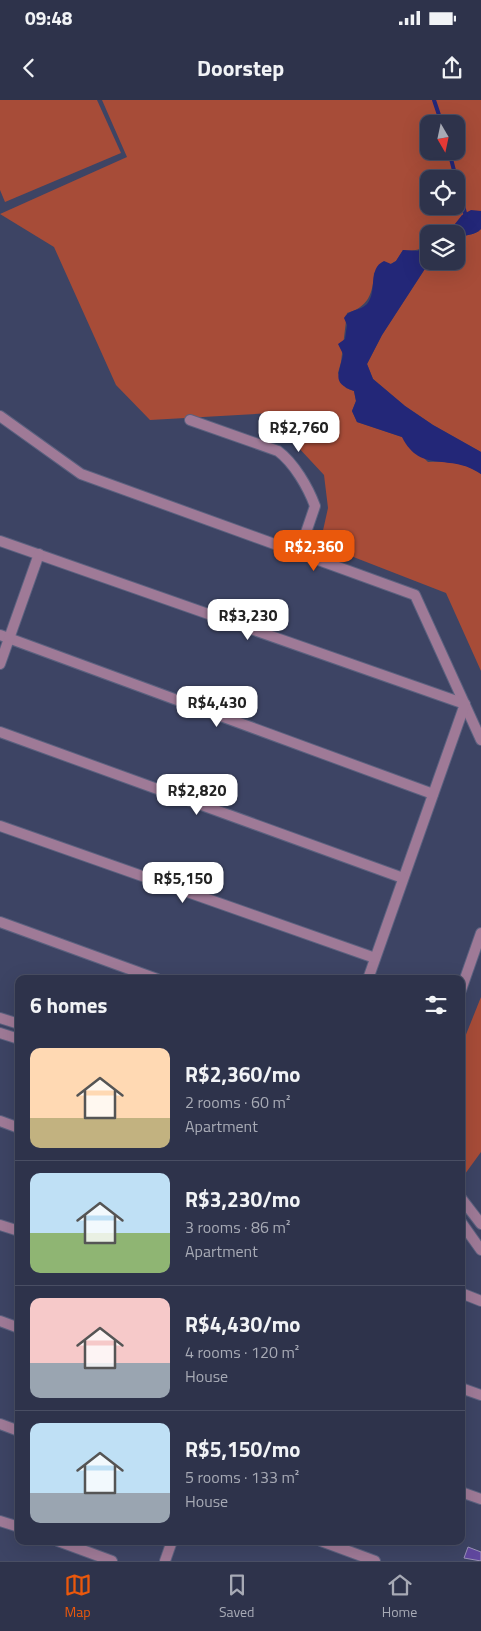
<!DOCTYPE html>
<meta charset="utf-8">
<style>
:root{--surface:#2e334b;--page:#3a3f55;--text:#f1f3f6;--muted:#a7aab5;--line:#494e63;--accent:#ea580c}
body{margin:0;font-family:"Titillium Web",sans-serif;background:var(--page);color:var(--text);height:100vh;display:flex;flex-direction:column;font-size:19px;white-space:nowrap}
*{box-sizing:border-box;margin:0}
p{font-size:16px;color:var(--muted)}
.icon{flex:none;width:28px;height:28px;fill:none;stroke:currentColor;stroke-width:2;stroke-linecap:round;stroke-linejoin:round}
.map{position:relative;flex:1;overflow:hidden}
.sheet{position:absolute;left:15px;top:875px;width:450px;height:570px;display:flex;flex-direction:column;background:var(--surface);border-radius:10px;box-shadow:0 5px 20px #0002,0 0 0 1px var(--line)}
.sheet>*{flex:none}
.needle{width:32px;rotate:171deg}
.buttons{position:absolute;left:420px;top:15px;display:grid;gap:10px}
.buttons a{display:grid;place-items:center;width:45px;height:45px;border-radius:10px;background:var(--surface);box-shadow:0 5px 20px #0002,0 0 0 1px var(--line);font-size:25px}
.price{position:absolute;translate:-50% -42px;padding:0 11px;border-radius:10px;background:#fff;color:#222;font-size:16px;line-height:32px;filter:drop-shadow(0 1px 2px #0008)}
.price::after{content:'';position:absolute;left:50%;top:30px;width:15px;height:11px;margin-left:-8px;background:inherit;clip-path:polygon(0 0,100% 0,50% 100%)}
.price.current{background:var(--accent);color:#fff}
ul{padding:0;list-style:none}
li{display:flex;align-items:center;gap:15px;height:125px;padding:0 15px}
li+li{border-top:1px solid var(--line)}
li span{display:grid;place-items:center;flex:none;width:140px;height:100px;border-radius:10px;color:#555}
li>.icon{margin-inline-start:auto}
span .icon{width:60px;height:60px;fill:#fffc;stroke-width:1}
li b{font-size:21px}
h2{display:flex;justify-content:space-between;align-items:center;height:60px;padding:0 15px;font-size:21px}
.status{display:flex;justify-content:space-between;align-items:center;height:35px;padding:0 25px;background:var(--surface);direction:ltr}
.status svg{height:14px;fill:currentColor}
header{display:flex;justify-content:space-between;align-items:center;height:65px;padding:0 15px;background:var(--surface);font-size:22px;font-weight:700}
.tab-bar{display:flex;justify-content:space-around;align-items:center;height:70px;border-top:1px solid var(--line);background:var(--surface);font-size:14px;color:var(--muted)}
.tab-bar a{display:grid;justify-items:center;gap:2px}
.tab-bar .current{color:var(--accent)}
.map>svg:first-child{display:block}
.green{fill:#a74c38;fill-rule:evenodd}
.water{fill:#232778}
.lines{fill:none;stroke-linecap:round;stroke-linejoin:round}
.stream{stroke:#232778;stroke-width:4}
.building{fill:#60479e;stroke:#9991b7}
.minor-casing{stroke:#5b617f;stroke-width:12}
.minor{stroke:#9f7a97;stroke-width:10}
</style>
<div class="status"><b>09:48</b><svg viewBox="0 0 49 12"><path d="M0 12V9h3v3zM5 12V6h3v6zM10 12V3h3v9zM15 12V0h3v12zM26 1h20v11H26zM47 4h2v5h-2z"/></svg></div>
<header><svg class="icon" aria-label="back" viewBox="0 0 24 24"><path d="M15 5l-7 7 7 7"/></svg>Doorstep<svg class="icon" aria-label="share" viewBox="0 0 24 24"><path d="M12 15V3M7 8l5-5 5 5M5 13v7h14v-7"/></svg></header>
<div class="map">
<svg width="481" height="1461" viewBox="0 0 481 1461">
<rect width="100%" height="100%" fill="#3d4464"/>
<g class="green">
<path d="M0,0H97L121,53L5,102L0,90Z"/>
<path d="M102,0H481V111L475,112L447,134L434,131L429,134C429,149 416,152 403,150L396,161L374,173C373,194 368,207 347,213L341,262L338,273L346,288L354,291L356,301L352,311L357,322L402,337L428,362C448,361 464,362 481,374V571L446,493L320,444L328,408L324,375L297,346L290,312L150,320L116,285L54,147L0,114L127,57ZM429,24H456V51H429ZM429,79H456V106H429Z"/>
<path d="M481,129V352L433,325L405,306L373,279L367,264L382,235L430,161H456V139C464,134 475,136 481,129Z"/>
<path d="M481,897V1052L465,1074L461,1065V947Z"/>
</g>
<g class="water">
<path d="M471,110L481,111V129C475,136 464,134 456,139V134H432L434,131L447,134L462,115Z"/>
<path d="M429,139L430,161L382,235L367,264L373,279L405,306L433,325L481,352V374C450,352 421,375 402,337L357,322L352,311L356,301L354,291C330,283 340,273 343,254L338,244L345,239L347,225L344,218C349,209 360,211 367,204C378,191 367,169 384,161L391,164L396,161L403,150L418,151Z"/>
</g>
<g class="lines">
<g class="stream">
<path d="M434,0L442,24"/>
<path d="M449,51L466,117"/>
</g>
</g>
<path class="building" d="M468,1447L481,1452V1461L464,1458Z"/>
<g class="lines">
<defs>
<g id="minor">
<path d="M0,316L81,374L415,495L481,640"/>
<path d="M190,320L278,351C294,363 308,387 315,406L299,453"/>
<path d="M0,441L465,604L368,879"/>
<path d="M0,535L433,694"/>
<path d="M0,564L39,454"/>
<path d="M0,632L403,778"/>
<path d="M0,726L375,858"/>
<path d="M0,822L157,879"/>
<path d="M461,890L481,833"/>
<path d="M0,918L19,924"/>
<path d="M0,933L19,939"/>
<path d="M0,1021L19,1028"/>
<path d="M461,1098L481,1124"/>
<path d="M461,1122L481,1150"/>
<path d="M0,1125L19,1131"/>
<path d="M461,1193L481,1201"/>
<path d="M0,1221L19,1228"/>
<path d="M461,1288L481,1295"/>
<path d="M0,1324L19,1331"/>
<path d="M461,1392L481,1399"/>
<path d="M0,1421L19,1427"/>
<path d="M58,1441L112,1461"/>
<path d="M321,1441L375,1461"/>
<path d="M165,1461L172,1441"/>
</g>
</defs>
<use href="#minor" class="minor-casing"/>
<use href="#minor" class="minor"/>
</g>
</svg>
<div class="buttons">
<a><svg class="needle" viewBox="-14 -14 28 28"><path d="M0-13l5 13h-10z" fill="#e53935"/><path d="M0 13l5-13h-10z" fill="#a7aab5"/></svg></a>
<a><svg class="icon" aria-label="locate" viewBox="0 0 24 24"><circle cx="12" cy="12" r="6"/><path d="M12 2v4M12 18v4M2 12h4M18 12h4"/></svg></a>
<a><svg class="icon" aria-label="layers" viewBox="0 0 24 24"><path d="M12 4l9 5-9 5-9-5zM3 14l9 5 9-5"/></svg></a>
</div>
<b class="price" style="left:299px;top:353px">R$2,760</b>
<b class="price current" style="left:314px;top:472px">R$2,360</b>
<b class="price" style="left:248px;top:541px">R$3,230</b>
<b class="price" style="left:217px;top:628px">R$4,430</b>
<b class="price" style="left:197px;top:716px">R$2,820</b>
<b class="price" style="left:183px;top:804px">R$5,150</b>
<section class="sheet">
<h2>6 homes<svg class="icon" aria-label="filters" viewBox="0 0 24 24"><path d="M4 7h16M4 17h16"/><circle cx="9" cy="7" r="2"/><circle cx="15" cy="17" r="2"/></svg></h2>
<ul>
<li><span style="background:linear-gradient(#ffd9b3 70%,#c2b280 0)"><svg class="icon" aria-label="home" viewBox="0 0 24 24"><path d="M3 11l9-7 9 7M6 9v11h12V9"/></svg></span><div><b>R$2,360/mo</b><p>2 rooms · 60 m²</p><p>Apartment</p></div></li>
<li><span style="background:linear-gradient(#bfe0f5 60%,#8fb573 0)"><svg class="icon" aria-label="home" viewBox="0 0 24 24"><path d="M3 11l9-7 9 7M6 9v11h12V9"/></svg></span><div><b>R$3,230/mo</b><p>3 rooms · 86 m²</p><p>Apartment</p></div></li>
<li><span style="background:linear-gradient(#f6c9c9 65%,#9aa5b1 0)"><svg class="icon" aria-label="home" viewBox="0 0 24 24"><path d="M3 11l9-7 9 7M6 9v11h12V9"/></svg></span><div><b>R$4,430/mo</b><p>4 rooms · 120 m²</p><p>House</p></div></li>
<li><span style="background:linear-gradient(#bfe0f5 70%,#9aa5b1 0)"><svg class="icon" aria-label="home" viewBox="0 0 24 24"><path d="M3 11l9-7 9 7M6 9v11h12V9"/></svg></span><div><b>R$5,150/mo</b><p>5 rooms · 133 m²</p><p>House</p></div></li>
</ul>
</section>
</div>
<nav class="tab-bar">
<a class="current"><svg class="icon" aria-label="map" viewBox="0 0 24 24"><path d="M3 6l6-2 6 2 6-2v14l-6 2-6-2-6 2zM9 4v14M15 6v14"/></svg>Map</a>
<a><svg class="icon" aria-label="saved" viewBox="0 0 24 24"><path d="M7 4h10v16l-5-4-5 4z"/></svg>Saved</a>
<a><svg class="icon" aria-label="home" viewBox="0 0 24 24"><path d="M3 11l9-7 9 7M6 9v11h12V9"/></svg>Home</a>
</nav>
